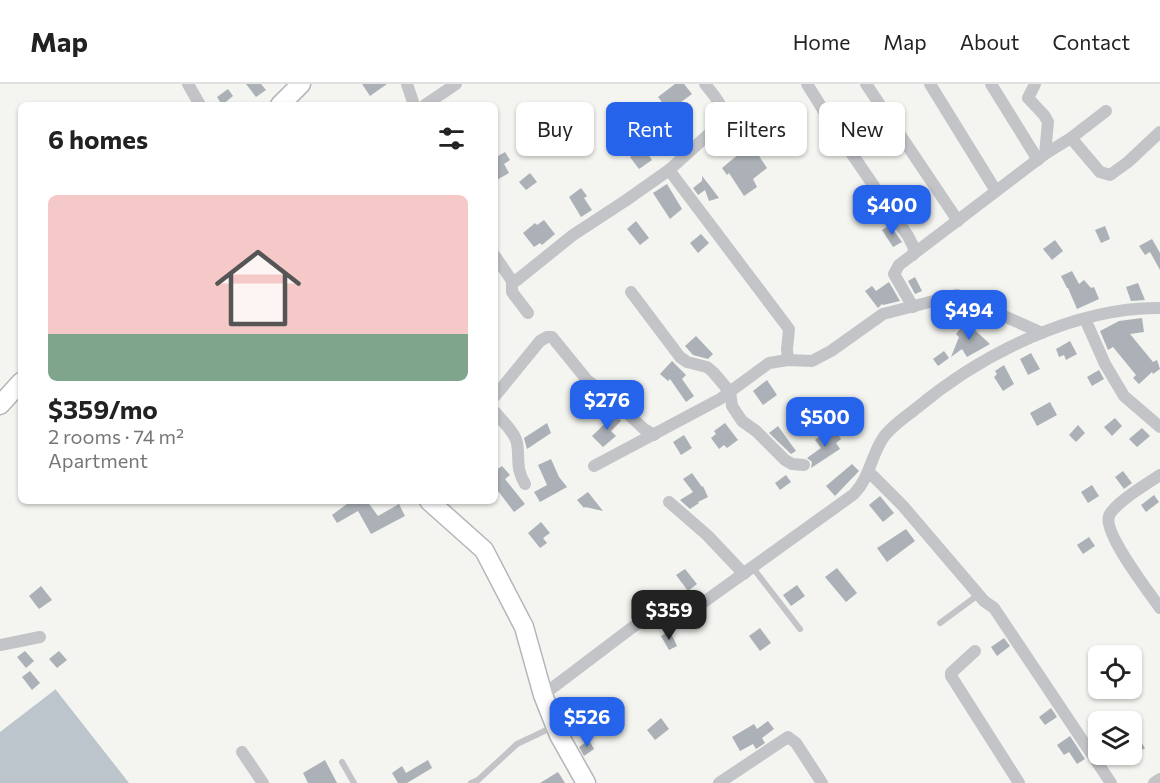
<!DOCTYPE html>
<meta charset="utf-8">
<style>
:root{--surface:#fff;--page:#f2f2f2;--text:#222;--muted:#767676;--line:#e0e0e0;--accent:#2563eb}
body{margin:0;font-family:Commissioner,sans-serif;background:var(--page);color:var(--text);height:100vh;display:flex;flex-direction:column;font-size:22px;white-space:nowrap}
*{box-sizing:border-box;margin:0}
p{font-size:20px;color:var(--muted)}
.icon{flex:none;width:33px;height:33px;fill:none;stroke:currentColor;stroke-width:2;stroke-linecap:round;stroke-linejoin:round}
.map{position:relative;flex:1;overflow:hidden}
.panel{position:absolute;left:18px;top:18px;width:480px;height:402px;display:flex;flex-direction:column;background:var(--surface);border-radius:9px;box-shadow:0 2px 4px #0004}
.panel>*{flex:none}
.top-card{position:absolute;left:516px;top:18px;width:554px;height:54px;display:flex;gap:12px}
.fabs{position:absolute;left:1088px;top:561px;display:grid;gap:12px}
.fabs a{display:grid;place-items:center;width:54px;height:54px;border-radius:9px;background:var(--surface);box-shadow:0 2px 4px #0004;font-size:30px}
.price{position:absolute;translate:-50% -51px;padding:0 14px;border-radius:12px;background:var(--accent);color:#fff;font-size:20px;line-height:39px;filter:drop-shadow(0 2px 3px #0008)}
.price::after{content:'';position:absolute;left:50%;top:36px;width:18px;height:14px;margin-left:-9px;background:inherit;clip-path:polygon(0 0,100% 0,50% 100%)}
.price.active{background:#222;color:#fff}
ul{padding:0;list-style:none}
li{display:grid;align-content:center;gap:12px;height:318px;padding:0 30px}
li+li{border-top:2px solid var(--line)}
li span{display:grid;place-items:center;height:186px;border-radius:9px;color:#555}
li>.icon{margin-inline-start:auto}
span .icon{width:108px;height:108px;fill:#fffc;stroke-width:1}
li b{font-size:26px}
h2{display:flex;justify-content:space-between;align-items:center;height:72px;padding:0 30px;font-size:26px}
.tag{padding:0 21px;border-radius:9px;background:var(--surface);box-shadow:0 2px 4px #0004;font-size:21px;line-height:54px}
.tag.active{background:var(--accent);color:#fff}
header{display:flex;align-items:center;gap:36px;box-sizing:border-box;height:84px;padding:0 30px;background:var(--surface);border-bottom:2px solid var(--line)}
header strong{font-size:28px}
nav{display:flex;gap:33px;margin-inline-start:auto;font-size:21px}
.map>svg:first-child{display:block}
.water{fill:#bdc5cc}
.building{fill:#abb1b6}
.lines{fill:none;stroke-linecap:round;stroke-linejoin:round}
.secondary-casing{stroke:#b2b6ba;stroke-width:21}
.lane{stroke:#c2c4c8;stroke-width:6}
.street{stroke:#c2c4c8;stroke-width:12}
.secondary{stroke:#fff;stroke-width:18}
</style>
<header>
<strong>Map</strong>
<nav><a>Home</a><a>Map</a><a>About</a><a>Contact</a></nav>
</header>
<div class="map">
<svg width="1160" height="699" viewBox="0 0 1160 699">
<rect width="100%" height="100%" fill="#f4f4f0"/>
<path class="water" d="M56,605V606L129,699H0V648Z"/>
<g class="building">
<path d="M246,0H261L266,6L256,13Z"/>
<path d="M362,0H387L370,12Z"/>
<path d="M675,0H684L692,10L669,27L658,13Z"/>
<path d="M228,5L233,12L222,21L217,13Z"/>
<path d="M746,52L767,84L753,95L757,103L744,112L729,89L727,91L722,84L740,69L734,61Z"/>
<path d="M643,63L652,76L639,85L630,73Z"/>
<path d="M495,67L498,72L505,68L510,76L504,80L509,89L495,97Z"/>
<path d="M530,89L537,98L526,106L519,98Z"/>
<path d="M702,92L710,102L719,114L709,117L705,106L698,111L693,104L702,97Z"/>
<path d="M667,100L682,125L670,135L653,109Z"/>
<path d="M581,104L587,112L584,114L592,126L581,133L569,113Z"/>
<path d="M544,136L555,150L542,161L540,159L534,163L523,149L535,139L537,141Z"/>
<path d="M636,137L649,154L640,161L627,145Z"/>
<path d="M890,141L902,158L893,163L882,146Z"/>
<path d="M1105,142L1110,155L1101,159L1095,146Z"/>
<path d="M701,150L709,159L698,169L690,159Z"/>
<path d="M1152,155L1160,169V186L1150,168L1145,171L1139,162Z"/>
<path d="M1055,156L1063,167L1052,176L1043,165Z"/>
<path d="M1072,187L1079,200L1084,196L1091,204L1094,203L1099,215L1077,225L1068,204H1067L1061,192Z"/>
<path d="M915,193L922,207L915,210L908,197Z"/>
<path d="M889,198L900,217L883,221L882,220L878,224L865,207L872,202L876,207Z"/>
<path d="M1138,199L1145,216L1131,217L1126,203Z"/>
<path d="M1142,234L1144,248L1130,250L1153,278L1157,276L1160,285L1153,290L1152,288L1139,300L1133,294L1136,291L1113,263L1108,266L1100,247L1119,237Z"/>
<path d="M966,238L990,260L967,273L962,265L951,273L959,253L956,250Z"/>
<path d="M696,252L713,270L708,275L693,271L685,262Z"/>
<path d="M1070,257L1077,270L1066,276L1064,271L1059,273L1056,265Z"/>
<path d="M944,267L949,274L938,282L933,275Z"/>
<path d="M1031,269L1040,285L1028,291L1020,275Z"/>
<path d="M672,277L686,291L682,295L694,312L686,318L670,295L668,297L660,290Z"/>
<path d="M1004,281L1014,300L1003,307L994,293L997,290L995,287Z"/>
<path d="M1099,286L1104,295L1092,302L1087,293Z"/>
<path d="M767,296L777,311L763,321L753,307Z"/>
<path d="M1050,318L1057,331L1037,342L1030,329Z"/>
<path d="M615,330L621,337L611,347L616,352L603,363L592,352Z"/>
<path d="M1115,334L1122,342L1112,352L1104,343Z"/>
<path d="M547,339L551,349L527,365L524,354Z"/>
<path d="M725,339L738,356L727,364L724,361L719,365L711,354L716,350L714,347Z"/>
<path d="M1078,341L1085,349L1076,358L1069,351Z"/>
<path d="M778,342L796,367L791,370L769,349Z"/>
<path d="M1142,344L1150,352L1137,363L1129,355Z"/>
<path d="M828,346L832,352L836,348L841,355L836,359L840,365L811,384L812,378L807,374L821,364L815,356Z"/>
<path d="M684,351L692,364L681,371L673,358Z"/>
<path d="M551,375L559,393L567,403L540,418L534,408L547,401L538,381Z"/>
<path d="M852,380L859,387L835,412L826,402Z"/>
<path d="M502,382L510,391L505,395L525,420L514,428L495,403V387Z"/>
<path d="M1123,387L1132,399L1124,405L1115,393Z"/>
<path d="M692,389L702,403L703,402L708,413L698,418L699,419L690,425L680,416L693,408L683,395Z"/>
<path d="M786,391L791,398L780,406L775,399Z"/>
<path d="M1092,401L1099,412L1088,419L1081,408Z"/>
<path d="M588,408L603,427L585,423L584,424L577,416Z"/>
<path d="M1154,411L1159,418L1146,428L1141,421Z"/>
<path d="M880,412L894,429L883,438L869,421Z"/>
<path d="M351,417H367L378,432L399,420L405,432L371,450L358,427L337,439L332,431Z"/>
<path d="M541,438L550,449L543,454L547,459L540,464L528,449Z"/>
<path d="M906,445L915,457L887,478L877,464Z"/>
<path d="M1089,453L1095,462L1083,470L1077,461Z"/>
<path d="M837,484L857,509L846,518L825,493Z"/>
<path d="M685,485L697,500L688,507L676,491Z"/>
<path d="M797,501L805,512L791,522L783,511Z"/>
<path d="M41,502L52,516L39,525L29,512Z"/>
<path d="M760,544L771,559L760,567L749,552Z"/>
<path d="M670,547L677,562L669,566L661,552Z"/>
<path d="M1004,554L1010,562L997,572L991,563Z"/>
<path d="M25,567L34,577L26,584L17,573Z"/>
<path d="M59,567L67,576L57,584L49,575Z"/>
<path d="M30,587L40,599L32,606L22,593Z"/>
<path d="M1051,624L1057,633L1045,641L1039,633Z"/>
<path d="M661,634L669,645L655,656L647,646Z"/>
<path d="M768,637L774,645L762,654L765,659L756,665L753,660L740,667L732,653L754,640L757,645Z"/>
<path d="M1131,643L1145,664L1131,673Z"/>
<path d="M1070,652L1085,675L1077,680L1069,668L1064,671L1057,661Z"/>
<path d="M589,656L594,665L584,672L579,663Z"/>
<path d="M325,676L337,699H308L303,689Z"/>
<path d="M428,676L432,684L407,699H398L392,689L402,682L406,689Z"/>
<path d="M558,688L565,699H540Z"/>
</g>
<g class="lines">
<defs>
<g id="secondary">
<path d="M280,21L301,0"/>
<path d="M0,321L21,298"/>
<path d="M429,417L484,466L524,543L543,611L559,651L586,699"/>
</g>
</defs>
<use href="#secondary" class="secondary-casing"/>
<g class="lane">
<path d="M753,484L800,545"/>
<path d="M940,539L978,511"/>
<path d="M342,678L354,699"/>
<path d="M471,699L478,696L517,660L555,642"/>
</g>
<g class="street">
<path d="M188,0L200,21"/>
<path d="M407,0L414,21"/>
<path d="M807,0L837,48L908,152L914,164L913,171"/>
<path d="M866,0L958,137"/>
<path d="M930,0L996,107"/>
<path d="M991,0L1038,76"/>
<path d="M1035,0L1028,14L1044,31L1048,38L1045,70"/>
<path d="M425,21L456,0"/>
<path d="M1071,54L1106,27"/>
<path d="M669,86L789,245L787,265L788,276"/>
<path d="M495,172L512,197V208L528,229"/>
<path d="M512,197L517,196L573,151L625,117L669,86L719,41C729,25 714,12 705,0"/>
<path d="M631,208L680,273L687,278L707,283L713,288L730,308L732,322L742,337L756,347L785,376L792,380L804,381"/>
<path d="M913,223L894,190L899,181L1045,70L1071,54L1100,88L1110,91L1128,78L1160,48"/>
<path d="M1085,235L1105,280L1124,312L1160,343"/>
<path d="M495,312L540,257L547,253H552L587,296L609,312L644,345L654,351"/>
<path d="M495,328C502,337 515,348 517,359C520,375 515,383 525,400"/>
<path d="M594,382L720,315L769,279L788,276L812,277L831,267L883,230L957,211L1042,249"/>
<path d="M869,388L903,422L984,517L994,524L1111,699"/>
<path d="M1160,391C1148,399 1114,419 1109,432C1103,449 1149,508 1160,524"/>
<path d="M669,418L707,451L744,490"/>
<path d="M0,561L40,553"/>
<path d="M975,567L951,589V592L1019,699"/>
<path d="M543,611L646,533C661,529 674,532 690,528L854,410C870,393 871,372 883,354C891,342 907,332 918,323C982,270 1075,223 1160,224"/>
<path d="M242,668L263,699"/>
<path d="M719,699L788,653L796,659L822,699"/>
<path d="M1154,699L1160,695"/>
</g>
<use href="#secondary" class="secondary"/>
</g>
</svg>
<div class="fabs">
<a><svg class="icon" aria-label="locate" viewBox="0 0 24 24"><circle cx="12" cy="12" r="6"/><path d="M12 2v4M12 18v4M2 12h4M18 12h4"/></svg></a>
<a><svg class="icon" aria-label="layers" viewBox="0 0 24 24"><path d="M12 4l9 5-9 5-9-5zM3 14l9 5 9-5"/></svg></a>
</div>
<b class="price" style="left:892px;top:152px">$400</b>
<b class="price" style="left:969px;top:257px">$494</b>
<b class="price" style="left:607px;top:347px">$276</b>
<b class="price" style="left:825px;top:364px">$500</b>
<b class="price active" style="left:669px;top:557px">$359</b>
<b class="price" style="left:587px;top:664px">$526</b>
<div class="top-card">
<a class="tag">Buy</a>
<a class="tag active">Rent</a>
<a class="tag">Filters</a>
<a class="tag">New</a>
</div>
<section class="panel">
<h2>6 homes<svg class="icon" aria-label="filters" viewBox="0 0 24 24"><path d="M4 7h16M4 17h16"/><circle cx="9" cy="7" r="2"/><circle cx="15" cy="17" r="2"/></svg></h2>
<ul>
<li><span style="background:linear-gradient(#f6c9c9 75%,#7fa58c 0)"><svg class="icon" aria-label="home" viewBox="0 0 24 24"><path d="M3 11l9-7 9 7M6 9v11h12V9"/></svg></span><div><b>$359/mo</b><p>2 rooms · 74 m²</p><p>Apartment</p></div></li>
</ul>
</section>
</div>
